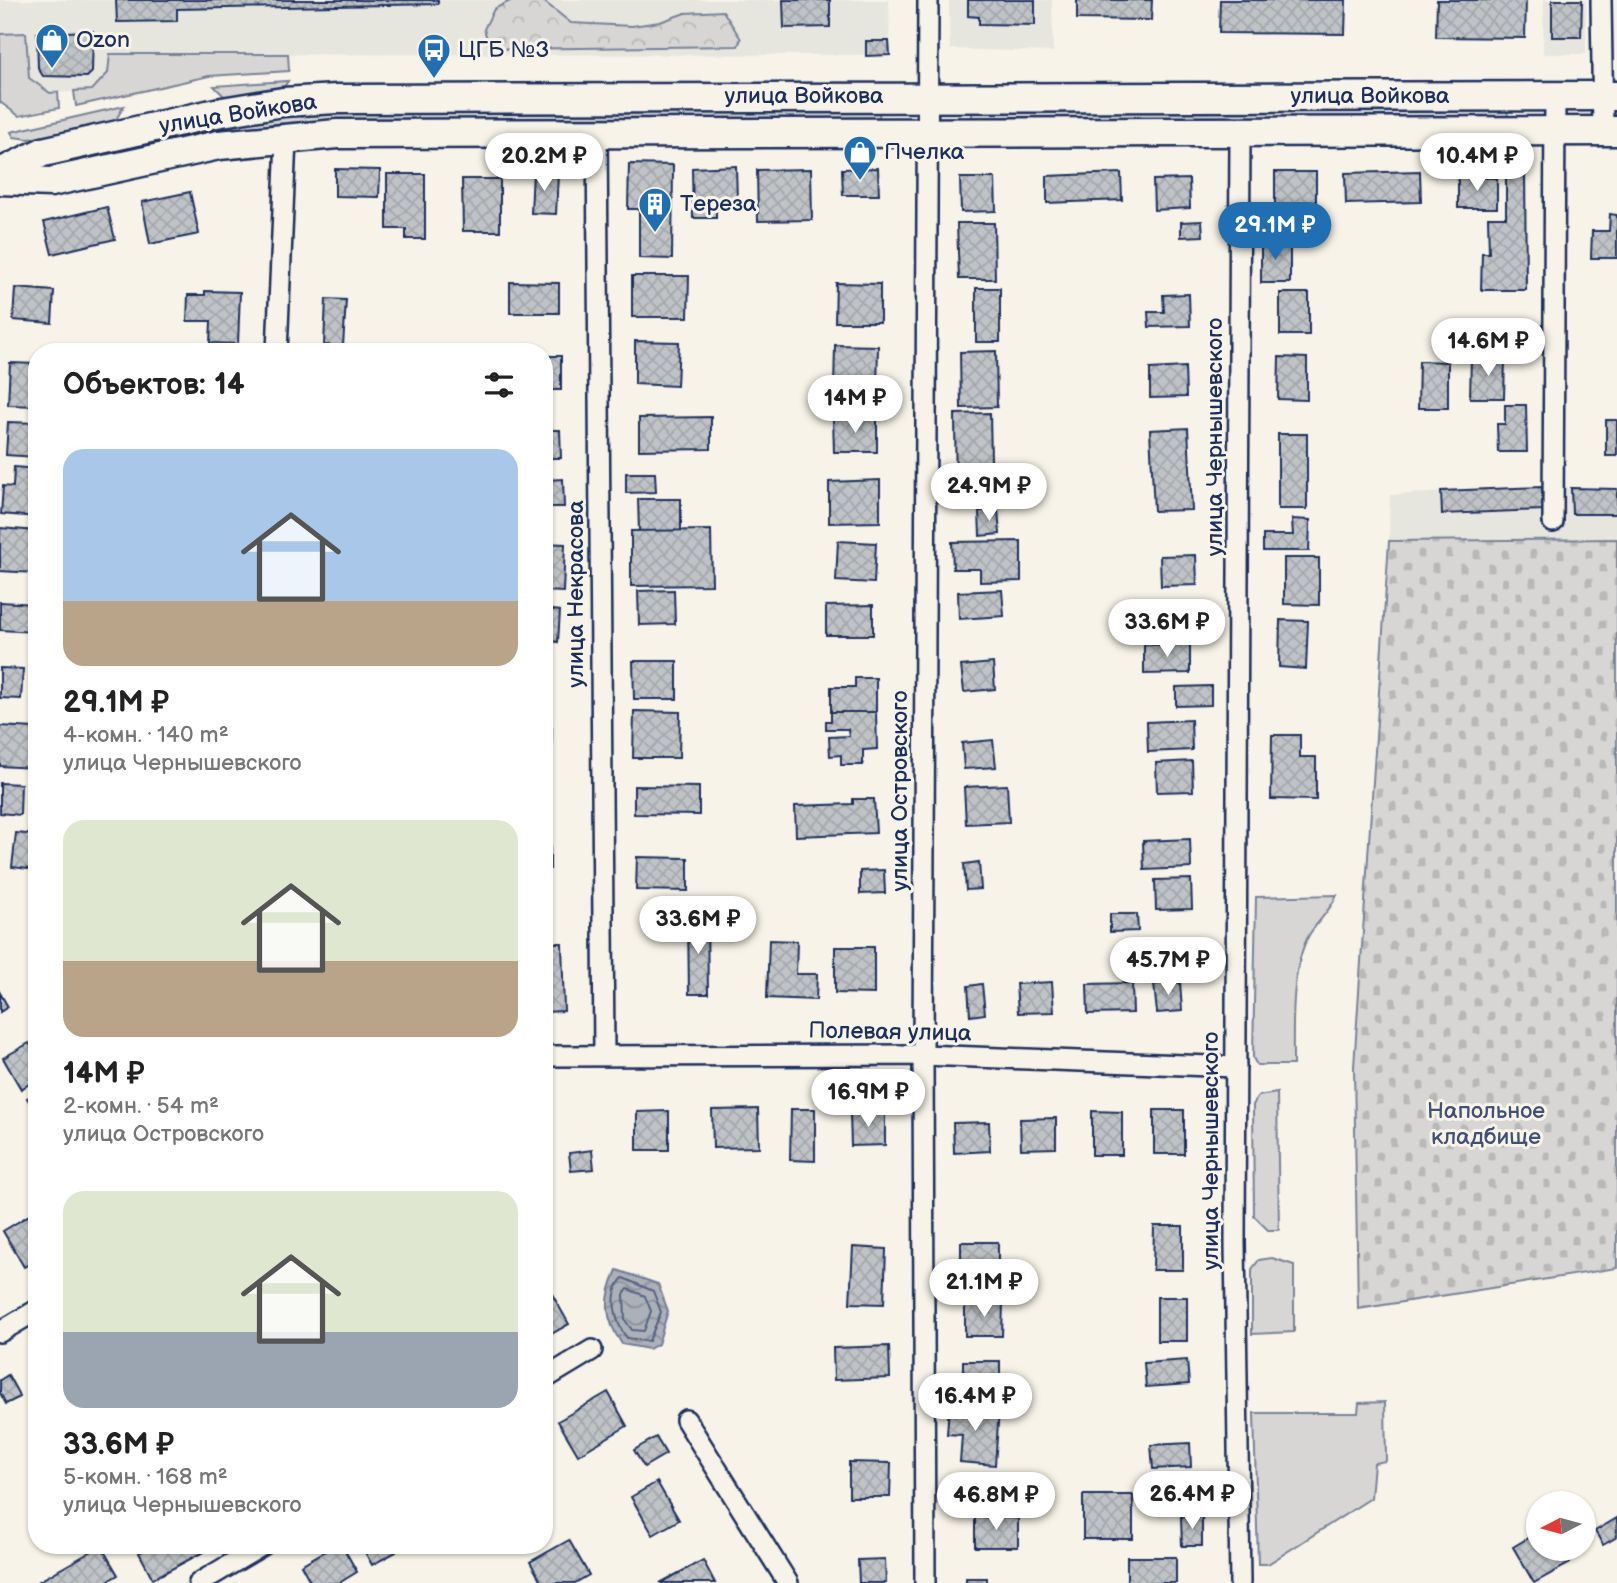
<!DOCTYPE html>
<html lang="ru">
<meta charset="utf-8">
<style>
:root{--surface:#fff;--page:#f6f6f6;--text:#222;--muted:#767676;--accent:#1f6fb2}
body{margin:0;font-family:"Balsamiq Sans",sans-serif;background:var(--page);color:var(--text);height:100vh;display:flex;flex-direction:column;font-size:26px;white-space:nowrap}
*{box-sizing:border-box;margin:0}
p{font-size:23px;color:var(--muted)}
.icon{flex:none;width:38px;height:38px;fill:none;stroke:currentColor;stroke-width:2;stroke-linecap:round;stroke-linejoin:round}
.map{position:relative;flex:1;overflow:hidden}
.drawer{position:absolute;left:28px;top:343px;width:525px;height:1211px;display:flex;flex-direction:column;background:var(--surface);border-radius:28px;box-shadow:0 2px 5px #0004}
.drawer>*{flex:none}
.needle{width:46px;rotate:264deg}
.controls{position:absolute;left:1526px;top:1491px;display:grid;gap:14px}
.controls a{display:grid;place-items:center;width:70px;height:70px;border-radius:50%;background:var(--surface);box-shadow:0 2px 5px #0004;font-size:35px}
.price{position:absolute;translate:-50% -60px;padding:0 16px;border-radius:24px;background:#fff;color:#222;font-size:23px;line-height:46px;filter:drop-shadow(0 2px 4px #0008)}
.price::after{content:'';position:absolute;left:50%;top:42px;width:21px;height:16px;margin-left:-10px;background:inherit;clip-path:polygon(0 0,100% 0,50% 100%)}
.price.current{background:var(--accent);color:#fff}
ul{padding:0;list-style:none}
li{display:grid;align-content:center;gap:14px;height:371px;padding:0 35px}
li span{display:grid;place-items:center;height:217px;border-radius:21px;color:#555}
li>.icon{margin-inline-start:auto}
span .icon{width:126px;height:126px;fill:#fffc;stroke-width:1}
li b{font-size:30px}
h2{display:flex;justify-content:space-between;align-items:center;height:84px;padding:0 35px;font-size:30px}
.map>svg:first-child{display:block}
.built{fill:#e6e5de}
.grass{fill:#d7d6d4;stroke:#798299;stroke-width:2}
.forest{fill:url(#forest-crowns);stroke:#798299;stroke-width:2}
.cemetery{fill:url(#cemetery-stones);stroke:#798299;stroke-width:2}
.water{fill:url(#water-waves);stroke:#727c95;stroke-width:2}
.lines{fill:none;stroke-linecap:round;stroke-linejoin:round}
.shore{stroke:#556382;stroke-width:2}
.building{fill:url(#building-cross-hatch);stroke:#1b2f5e;stroke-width:2}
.minor-casing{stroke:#1b2f5e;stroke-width:24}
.secondary-casing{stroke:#1b2f5e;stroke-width:33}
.minor{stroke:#f7f3e8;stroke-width:19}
.secondary{stroke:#f7f3e8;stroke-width:28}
.labels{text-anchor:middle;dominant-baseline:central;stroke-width:6;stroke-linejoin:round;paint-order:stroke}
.poi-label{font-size:23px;fill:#1b2f5e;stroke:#f7f3e8;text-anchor:start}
.street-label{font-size:23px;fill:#1b2f5e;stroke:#f7f3e8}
.park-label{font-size:23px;fill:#415076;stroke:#f7f3e8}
</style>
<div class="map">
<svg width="1617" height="1583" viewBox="0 0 1617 1583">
<defs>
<pattern id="forest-crowns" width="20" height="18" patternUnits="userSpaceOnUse" patternTransform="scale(1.75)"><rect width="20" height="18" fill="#d7d6d4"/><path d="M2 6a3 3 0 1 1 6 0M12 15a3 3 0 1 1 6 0" fill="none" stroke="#b8b8b8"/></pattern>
<pattern id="cemetery-stones" width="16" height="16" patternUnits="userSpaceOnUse" patternTransform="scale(1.75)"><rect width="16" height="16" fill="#d7d6d4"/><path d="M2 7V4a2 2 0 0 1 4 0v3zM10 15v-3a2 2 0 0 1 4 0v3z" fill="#b8b8b8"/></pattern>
<pattern id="water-waves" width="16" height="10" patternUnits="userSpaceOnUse" patternTransform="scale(1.75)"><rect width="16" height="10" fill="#acb0b9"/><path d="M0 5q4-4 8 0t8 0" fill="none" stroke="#8b909a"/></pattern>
<pattern id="building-cross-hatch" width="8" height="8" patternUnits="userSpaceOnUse" patternTransform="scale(1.75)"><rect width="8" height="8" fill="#c0c3c5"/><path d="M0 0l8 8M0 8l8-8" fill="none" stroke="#a4a8ac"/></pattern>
</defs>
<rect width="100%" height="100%" fill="#f7f3e8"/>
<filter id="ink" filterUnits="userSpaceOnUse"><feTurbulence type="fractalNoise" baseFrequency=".0143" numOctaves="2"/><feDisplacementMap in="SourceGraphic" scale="14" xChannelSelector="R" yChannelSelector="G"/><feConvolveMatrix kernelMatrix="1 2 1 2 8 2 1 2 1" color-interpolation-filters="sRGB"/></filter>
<g filter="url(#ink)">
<g class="built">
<path d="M0,0H889L890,55L110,54L108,73L92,91L50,93L29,78L0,51Z"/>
<path d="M949,0H1052L1053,52L950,49Z"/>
<path d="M1544,0H1586V54H1543Z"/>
<path d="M1542,487L1617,489V539L1389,541L1390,495Z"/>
</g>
<g class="grass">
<path d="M26,33L29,78L50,93L58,92L59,108L19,116L0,102V34Z"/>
<path d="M110,54H288L289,71L209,76L76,106L74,91L92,90L108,73Z"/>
<path d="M288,81L280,93L226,98L214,86Z"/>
<path d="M124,106L115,121L29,139L14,137L11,132Z"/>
<path d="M337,110H880L879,117L876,120H337L272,124L217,133L32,177L30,166L277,114Z"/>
<path d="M1507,110L1508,116L1502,119L976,120L972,118V111Z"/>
<path d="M1337,895C1330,911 1318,921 1309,935C1290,969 1293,1028 1293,1065H1257L1253,1058L1256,897Z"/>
<path d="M1277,1093L1279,1230H1268L1254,1216L1253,1105L1258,1096Z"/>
<path d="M1272,1258L1294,1265V1332L1252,1334V1269L1259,1260Z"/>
<path d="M1385,1402L1386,1461L1374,1463L1371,1498L1268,1564H1258L1254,1413H1358L1359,1403Z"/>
</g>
<path class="forest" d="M512,0H542L571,23L632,26L660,22L685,13L723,11L741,39L738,46L490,49L484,29L494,9Z"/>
<path class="cemetery" d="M1617,539V1268L1358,1309L1354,1067L1389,541Z"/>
<path class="water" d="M617,1270L658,1284L668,1311L658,1344L649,1349L622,1344C604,1318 604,1298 617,1270Z"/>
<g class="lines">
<g class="shore">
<path d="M623,1278L653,1291L661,1312L649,1341L627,1338C615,1323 608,1293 623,1278Z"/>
<path d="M628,1289L645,1296L651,1311L644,1331L632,1330L625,1320L624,1294Z"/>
</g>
</g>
<g class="building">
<path d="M116,0H438V4L177,9V21L117,22Z"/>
<path d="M783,0H830V27L784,28Z"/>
<path d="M968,0H1035V25L979,24V17L968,16Z"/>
<path d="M1077,0H1152L1151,20L1077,19Z"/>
<path d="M1220,0H1346L1345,34L1219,33Z"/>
<path d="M1437,0H1526L1525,38L1436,37Z"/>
<path d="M1552,0H1582L1581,37H1552Z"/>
<path d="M93,31L92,72L87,77L43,76L38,68L37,33Z"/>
<path d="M866,41H889L890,55L866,56Z"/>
<path d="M629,164L673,165L672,259L639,258V209H628Z"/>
<path d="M736,166L737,201L716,202V218H693L692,168Z"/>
<path d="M878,168L879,195H843L842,169Z"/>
<path d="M335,169L380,170L379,197L335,196Z"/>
<path d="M811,169L812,220L758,221L757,170Z"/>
<path d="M1506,169H1525L1526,290H1481L1482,253H1489L1488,217H1506Z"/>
<path d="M1420,171L1421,202L1346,204L1345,173Z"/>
<path d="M533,172L558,174L556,214L531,213Z"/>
<rect x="1275" y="172" width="41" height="44"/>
<path d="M1121,173L1122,200L1047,203V176Z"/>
<path d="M387,174H425V239H406V229H387Z"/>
<path d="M1458,177L1497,178V208H1458Z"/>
<path d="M960,178H995L996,211L961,212Z"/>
<path d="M462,179H500V231H463Z"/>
<path d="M1189,179L1190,208L1154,210L1153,180Z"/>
<path d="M190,192L199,234L150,244L142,202Z"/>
<path d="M107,207L115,239L52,254L44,222Z"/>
<path d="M1610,214L1617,215V258H1591L1592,231H1609Z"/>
<path d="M1202,221L1203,236L1181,237V222Z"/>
<path d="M957,223H994L995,279H959Z"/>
<path d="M1261,240L1290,241V283H1261Z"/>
<path d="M632,276H689L688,317H632Z"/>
<path d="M510,282L559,283V313H510Z"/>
<path d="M836,283L880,284V322H835Z"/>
<path d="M15,288L54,291L52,323L13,320Z"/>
<rect x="976" y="288" width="24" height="54"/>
<path d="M205,291L240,292L238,344L210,343L211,321H187L188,295H205Z"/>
<rect x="1280" y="293" width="29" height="42"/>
<path d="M1189,294L1190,326L1149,327L1148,312H1164L1163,295Z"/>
<path d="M326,299L346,300L343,346L324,345Z"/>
<path d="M635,341L679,342L677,386L635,384Z"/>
<path d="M835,345L878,346L877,390L834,389Z"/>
<path d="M323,349L377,350V352H323Z"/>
<path d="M996,351L997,407L961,408L960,352Z"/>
<rect x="544" y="356" width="17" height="34"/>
<path d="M1279,357L1307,358V400L1278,399Z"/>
<path d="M1471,358H1505L1504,398H1470Z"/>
<path d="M1419,361L1448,362V408H1418Z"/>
<path d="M10,363L37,364V406L8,405Z"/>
<path d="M1185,367L1186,397L1150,398V369Z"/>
<path d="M1505,405H1526L1527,452H1498L1497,424H1505Z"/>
<path d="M990,413L992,506H956L955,414Z"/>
<path d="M711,417V449L639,450V418Z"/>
<path d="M833,419H877V452H834Z"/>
<rect x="1606" y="420" width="11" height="36"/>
<path d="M8,422L37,423V457L6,455Z"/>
<path d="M1188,428L1192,510L1154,511L1150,430Z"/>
<path d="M544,430H560L561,458H544Z"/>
<rect x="1278" y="434" width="29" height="75"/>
<path d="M14,467L37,469V517L1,514L3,486L13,487Z"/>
<path d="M626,473H655L656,492L626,493Z"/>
<path d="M563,479L564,507H544V480Z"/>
<path d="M880,480V522L829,523V482Z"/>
<path d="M1542,487L1543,510L1442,514L1441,491Z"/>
<path d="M1571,488L1617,489V514H1572Z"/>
<path d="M638,499H681V531H639Z"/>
<path d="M998,510L1000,534L980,536L979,511Z"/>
<path d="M1292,519L1310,520L1309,551H1263V535H1293Z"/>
<path d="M0,528L37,531L35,573L0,571Z"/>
<path d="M711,530L712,585L631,586V531Z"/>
<path d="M838,541L876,543L874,583L836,581Z"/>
<path d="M1021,541V581L980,582V569H953L952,542Z"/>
<path d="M544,543L565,544L563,592L544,591Z"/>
<path d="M1196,555L1197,585L1161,586L1160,556Z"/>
<path d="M1284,558H1319V605L1284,604Z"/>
<path d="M674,590L675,624L639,625L638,591Z"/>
<path d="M1002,590L1004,616L959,619L958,592Z"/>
<path d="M0,602L36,604L35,632L0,630Z"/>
<path d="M873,605V635H826V606Z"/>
<path d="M544,609L560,611L558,642L544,640Z"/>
<path d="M1280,620L1308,621L1306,669L1279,667Z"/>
<path d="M1190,644V673L1144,674V645Z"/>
<path d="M633,661H677V699H634Z"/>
<path d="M993,663L995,689L964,692L961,666Z"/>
<path d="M0,668L23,669L21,699L0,698Z"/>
<path d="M855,678H876V712H831V687H855Z"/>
<path d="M1211,686V705L1176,706V687Z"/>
<path d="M634,711L680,712L679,758H633Z"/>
<path d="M831,712H876L877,749L863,750V765H841V755L830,756L829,737L849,736L848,729H826V721H831Z"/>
<path d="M1191,720L1192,750L1148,752L1147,722Z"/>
<path d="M0,726L34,728L33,768L0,766Z"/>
<path d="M544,727H552L551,760H544Z"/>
<path d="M1272,735H1300V757H1316V800L1271,799Z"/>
<path d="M993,740L996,767L964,769L962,743Z"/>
<path d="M1192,761L1193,791L1157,792L1156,763Z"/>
<path d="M0,783L21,784L20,815L0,813Z"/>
<path d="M1007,785L1009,822L966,824L964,787Z"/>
<path d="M634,786L699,787V815L634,814Z"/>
<path d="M853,799H874L876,833L796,836L795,806L853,804Z"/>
<path d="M16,833L37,835V870L12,867Z"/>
<rect x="544" y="833" width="6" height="36"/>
<path d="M1190,839L1191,868L1144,870L1143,841Z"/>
<path d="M637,857L688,858V891L636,890Z"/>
<path d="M979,862L981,889L966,890L964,864Z"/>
<path d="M884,870L885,893L860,894V871Z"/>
<path d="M1191,879L1192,909L1156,910L1155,880Z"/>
<path d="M1110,914H1137L1138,931L1110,932Z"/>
<path d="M707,918L708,994H689L688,919Z"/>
<path d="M769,940L797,941L796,974H817L816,1000L767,998Z"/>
<path d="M544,943H562L564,1011L544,1012Z"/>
<path d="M835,947H874V994L835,993Z"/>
<path d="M1052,982L1054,1012L1018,1013L1016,984Z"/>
<path d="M1180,982L1182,1011L1157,1013L1154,984Z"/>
<path d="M1132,983L1133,1013L1088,1014L1087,984Z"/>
<path d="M982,984L985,1014L970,1016L968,986Z"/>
<path d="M0,993L8,1007L0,1012Z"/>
<path d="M29,1043L37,1056V1079L21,1089L3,1058Z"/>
<path d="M37,1092V1114L27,1098Z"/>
<path d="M758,1109L759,1147L713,1148L712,1110Z"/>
<path d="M791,1109H815V1161L790,1160Z"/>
<rect x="1154" y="1110" width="30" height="44"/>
<path d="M669,1111V1150H637V1112Z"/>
<path d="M1092,1111L1122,1112V1155H1092Z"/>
<path d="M850,1113H885V1145L851,1146Z"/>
<path d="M1056,1118V1148L1021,1149L1020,1119Z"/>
<path d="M989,1122L990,1151L954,1153L953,1123Z"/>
<path d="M592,1150L594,1169L571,1171L569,1153Z"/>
<path d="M36,1211L37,1260L24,1267L3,1231Z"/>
<path d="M1154,1226H1183V1270H1153Z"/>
<rect x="961" y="1242" width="37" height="34"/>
<path d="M853,1247L886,1249L884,1304L850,1303Z"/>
<path d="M544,1280L569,1324L544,1338Z"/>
<rect x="1157" y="1297" width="30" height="44"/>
<path d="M965,1302H1003L1002,1336H965Z"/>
<path d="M889,1346L890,1378L834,1380L833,1348Z"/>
<path d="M1187,1360L1189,1384L1146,1387L1144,1363Z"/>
<rect x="963" y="1361" width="37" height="34"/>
<path d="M37,1372V1391L29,1376Z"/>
<path d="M8,1375L20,1397L6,1404L0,1393V1380Z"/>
<path d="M608,1392L627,1426L578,1455L558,1421Z"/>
<path d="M949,1406L999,1410L995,1465L960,1462L962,1435L947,1434Z"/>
<path d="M656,1437L666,1454L644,1467L634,1450Z"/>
<path d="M1190,1443L1191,1467L1153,1469L1151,1445Z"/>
<path d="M849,1462L891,1463L890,1497H849Z"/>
<path d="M657,1482L679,1520L653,1535L631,1497Z"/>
<rect x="1083" y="1495" width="50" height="44"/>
<path d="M975,1517L1018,1518V1547H975Z"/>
<path d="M1181,1517H1202V1546H1182Z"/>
<path d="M1617,1518V1537L1603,1545L1595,1531Z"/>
<path d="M1538,1532V1549H1562L1570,1563L1534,1583L1513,1547Z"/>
<path d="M569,1540L589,1575L575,1583H542L530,1562Z"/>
<path d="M153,1545H204L207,1550L153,1579L139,1553Z"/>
<path d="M336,1545H342L357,1572L339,1583H311L301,1565Z"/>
<path d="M361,1545H393L396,1552L372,1565Z"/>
<path d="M101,1546L118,1575L104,1583H36Z"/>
<rect x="1127" y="1557" width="49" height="26"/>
<path d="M885,1559L886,1583H859L858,1560Z"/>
<path d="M703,1560L715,1583H660Z"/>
<rect x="966" y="1578" width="21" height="5"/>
</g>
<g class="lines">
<defs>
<g id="minor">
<path d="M1601,0L1603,131"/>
<path d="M597,133L604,1055"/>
<path d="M277,352L286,139"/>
<path d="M1553,522L1555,96"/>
<path d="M544,1056L923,1055L1236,1067"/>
<path d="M0,1332L37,1310"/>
<path d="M544,1379L592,1350"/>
<path d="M686,1420L788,1583"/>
<path d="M199,1583L263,1545"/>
<path d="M925,1583L923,1055L928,0"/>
<path d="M1240,1583L1235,1243L1240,130"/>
</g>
<g id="secondary">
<path d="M0,173L43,152L216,113L283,102L337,99L1617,96"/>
<path d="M0,180L51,182L219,145L337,134L1617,131"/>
</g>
</defs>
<use href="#minor" class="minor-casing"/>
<use href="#secondary" class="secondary-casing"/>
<use href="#minor" class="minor"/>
<use href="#secondary" class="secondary"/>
</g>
</g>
<defs>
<symbol id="shop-pin" viewBox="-11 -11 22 30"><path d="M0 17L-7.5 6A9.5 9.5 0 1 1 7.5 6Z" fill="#1f6fb2" stroke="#f7f3e8"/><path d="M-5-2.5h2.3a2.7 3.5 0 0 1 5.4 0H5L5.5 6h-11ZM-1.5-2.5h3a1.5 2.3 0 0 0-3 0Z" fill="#fff"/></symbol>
<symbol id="bus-pin" viewBox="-11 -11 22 30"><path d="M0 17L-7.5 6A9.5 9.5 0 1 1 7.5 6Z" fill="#1f6fb2" stroke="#f7f3e8"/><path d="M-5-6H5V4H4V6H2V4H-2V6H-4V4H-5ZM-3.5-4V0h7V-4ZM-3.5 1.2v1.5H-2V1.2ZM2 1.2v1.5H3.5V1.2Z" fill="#fff"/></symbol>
<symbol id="building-pin" viewBox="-11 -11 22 30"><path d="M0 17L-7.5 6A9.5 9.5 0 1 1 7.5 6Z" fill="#1f6fb2" stroke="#f7f3e8"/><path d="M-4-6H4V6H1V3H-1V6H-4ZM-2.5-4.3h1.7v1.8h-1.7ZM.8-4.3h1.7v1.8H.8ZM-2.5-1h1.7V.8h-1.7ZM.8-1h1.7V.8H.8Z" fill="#fff"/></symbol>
</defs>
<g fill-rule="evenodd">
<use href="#shop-pin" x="33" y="21" width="38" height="52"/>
<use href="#bus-pin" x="415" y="31" width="38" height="52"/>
<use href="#shop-pin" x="841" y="133" width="38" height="52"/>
<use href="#building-pin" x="636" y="185" width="38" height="52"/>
</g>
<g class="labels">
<g class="poi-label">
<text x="76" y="40">Ozon</text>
<text x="458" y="50">ЦГБ №3</text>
<text x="884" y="152">Пчелка</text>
<text x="680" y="204">Тереза</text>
</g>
<g class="street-label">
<text x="804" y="96">улица Войкова</text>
<text x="1370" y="96">улица Войкова</text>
<text transform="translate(238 114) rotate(-9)">улица Войкова</text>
<text transform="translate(1215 437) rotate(-90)">улица Чернышевского</text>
<text transform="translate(576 594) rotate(-90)">улица Некрасова</text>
<text transform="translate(900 791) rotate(-90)">улица Островского</text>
<text transform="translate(890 1032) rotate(1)">Полевая улица</text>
<text transform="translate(1211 1151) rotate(-90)">улица Чернышевского</text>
</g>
<g class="park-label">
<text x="1486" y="1111">Напольное<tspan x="1486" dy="26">кладбище</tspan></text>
</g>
</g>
</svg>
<div class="controls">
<a><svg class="needle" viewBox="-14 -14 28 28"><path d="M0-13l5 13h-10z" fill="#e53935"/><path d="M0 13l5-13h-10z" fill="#767676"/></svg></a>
</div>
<b class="price" style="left:544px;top:193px">20.2M ₽</b>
<b class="price" style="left:1477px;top:193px">10.4M ₽</b>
<b class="price current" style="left:1275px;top:262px">29.1M ₽</b>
<b class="price" style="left:1488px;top:378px">14.6M ₽</b>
<b class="price" style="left:855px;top:435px">14M ₽</b>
<b class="price" style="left:989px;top:523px">24.9M ₽</b>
<b class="price" style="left:1167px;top:659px">33.6M ₽</b>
<b class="price" style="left:698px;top:956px">33.6M ₽</b>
<b class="price" style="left:1168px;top:997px">45.7M ₽</b>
<b class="price" style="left:868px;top:1129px">16.9M ₽</b>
<b class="price" style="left:984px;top:1319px">21.1M ₽</b>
<b class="price" style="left:975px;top:1433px">16.4M ₽</b>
<b class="price" style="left:1192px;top:1531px">26.4M ₽</b>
<b class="price" style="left:996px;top:1532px">46.8M ₽</b>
<section class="drawer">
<h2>Объектов: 14<svg class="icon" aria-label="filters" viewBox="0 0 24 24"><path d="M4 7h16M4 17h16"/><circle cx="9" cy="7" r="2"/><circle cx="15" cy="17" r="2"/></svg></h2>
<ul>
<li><span style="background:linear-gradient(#a9c7e8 70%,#b9a48a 0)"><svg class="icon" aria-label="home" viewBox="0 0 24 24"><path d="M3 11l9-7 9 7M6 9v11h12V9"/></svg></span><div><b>29.1M ₽</b><p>4-комн. · 140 m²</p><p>улица Чернышевского</p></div></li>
<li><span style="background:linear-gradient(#dfe7d0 65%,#b9a48a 0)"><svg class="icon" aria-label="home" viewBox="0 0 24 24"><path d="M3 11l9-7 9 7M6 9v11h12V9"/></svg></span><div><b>14M ₽</b><p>2-комн. · 54 m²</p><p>улица Островского</p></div></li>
<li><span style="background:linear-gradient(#dfe7d0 65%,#9aa5b1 0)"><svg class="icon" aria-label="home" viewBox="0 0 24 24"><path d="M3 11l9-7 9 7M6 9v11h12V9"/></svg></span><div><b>33.6M ₽</b><p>5-комн. · 168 m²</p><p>улица Чернышевского</p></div></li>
</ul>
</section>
</div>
